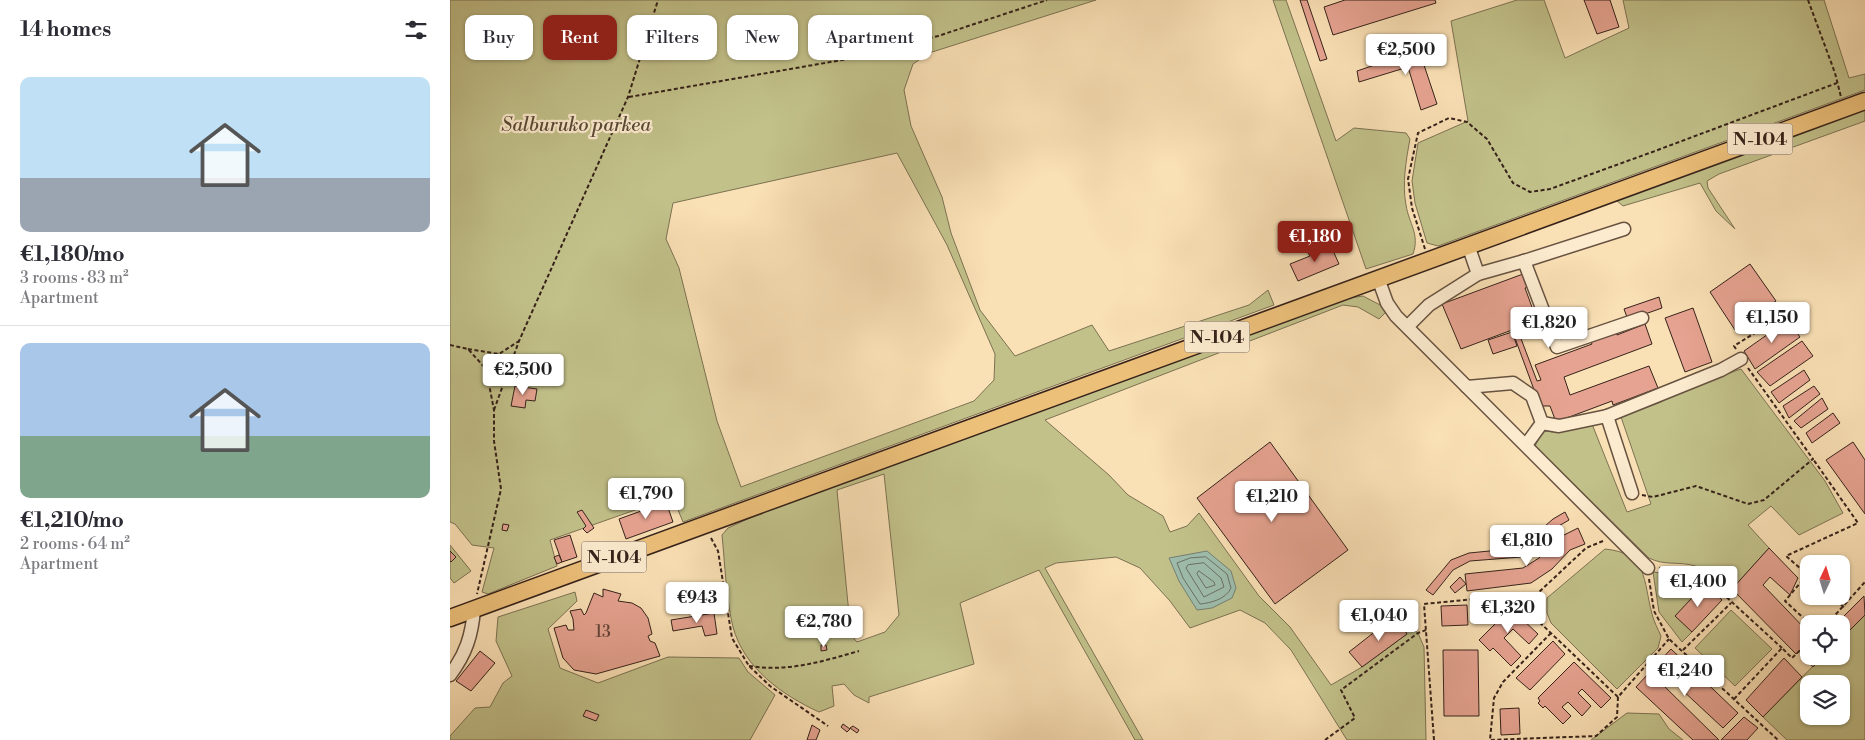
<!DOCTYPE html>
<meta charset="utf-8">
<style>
:root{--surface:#fff;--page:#f2f2f3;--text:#2b2b33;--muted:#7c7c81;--line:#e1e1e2;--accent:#8f2418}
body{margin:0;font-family:"Libre Bodoni",serif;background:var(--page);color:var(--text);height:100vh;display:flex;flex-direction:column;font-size:19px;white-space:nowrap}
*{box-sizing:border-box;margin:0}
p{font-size:16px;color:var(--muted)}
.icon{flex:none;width:28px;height:28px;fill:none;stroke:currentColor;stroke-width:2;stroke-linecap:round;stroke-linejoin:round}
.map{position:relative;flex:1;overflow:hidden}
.drawer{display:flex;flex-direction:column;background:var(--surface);width:450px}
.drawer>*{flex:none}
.guide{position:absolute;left:15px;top:15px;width:475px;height:45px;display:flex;gap:10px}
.needle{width:32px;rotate:4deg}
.buttons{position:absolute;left:1350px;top:555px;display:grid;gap:10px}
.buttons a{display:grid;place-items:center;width:50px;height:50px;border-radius:10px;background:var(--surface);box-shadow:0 1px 4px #0004;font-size:25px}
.price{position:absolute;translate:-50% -42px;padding:0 11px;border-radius:5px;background:#fff;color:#222;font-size:16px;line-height:32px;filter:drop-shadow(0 1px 2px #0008)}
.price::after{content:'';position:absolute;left:50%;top:30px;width:15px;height:11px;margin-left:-8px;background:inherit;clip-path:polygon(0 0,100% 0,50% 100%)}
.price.active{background:var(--accent);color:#fff}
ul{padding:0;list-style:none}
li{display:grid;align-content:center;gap:10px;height:265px;padding:0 20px}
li+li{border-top:1px solid var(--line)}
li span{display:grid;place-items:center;height:155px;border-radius:10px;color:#555}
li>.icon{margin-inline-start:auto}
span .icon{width:90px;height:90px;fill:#fffc;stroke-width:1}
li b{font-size:21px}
h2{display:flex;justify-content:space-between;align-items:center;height:60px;padding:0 20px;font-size:21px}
.chip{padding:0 18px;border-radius:10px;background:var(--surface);box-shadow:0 1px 4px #0004;font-size:18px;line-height:45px}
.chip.active{background:var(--accent);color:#fff}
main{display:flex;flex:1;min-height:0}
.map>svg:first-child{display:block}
.green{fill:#c2c18a;stroke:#7c7252;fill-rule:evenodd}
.water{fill:#9ebdad;stroke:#747f72}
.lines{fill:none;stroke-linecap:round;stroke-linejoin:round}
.shore{stroke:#6a7064;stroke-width:1}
.building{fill:#e6a391;stroke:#36221a}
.minor-casing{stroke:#675241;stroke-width:15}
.major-casing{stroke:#36221a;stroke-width:19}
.path{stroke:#36221a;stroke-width:2;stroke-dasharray:4 2.5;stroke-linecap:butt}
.minor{stroke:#fcebcf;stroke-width:12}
.major{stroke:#edc07a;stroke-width:16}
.labels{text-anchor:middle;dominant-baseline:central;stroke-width:4.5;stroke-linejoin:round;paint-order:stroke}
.number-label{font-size:16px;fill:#624238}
.shield{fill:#fcebcf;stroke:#715e50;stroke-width:1}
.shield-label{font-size:18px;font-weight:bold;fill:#36221a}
.park-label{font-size:19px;font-style:italic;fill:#594a36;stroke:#fcebcf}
</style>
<main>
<section class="drawer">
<h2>14 homes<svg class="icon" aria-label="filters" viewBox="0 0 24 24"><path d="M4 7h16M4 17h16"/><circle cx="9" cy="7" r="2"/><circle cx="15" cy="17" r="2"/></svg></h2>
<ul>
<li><span style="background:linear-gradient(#bfe0f5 65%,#9aa5b1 0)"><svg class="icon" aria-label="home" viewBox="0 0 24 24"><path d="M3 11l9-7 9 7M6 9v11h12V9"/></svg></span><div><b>€1,180/mo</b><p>3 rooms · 83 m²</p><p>Apartment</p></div></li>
<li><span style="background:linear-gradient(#a9c7e8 60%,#7fa58c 0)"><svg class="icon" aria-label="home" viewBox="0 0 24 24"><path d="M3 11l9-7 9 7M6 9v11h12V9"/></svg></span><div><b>€1,210/mo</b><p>2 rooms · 64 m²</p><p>Apartment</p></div></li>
</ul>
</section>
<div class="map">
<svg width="1415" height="740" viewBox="0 0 1415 740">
<rect width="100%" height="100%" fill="#fae0b5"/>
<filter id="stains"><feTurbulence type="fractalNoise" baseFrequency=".004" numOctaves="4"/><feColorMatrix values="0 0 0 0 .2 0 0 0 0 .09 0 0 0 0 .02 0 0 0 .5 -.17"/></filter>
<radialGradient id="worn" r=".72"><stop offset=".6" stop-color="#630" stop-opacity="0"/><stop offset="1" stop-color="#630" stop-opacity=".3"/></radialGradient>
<g class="green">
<path d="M0,0H646L479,53L463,64L454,90L461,126L492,197L501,233L530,310L565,356L642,325L659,351L799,305L818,290L824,305L233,522L224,500L205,503L100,540L107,566L38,594L32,592L44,548L22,545L5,524L0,522ZM447,153L497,245L545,354L544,380L524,401L291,487L267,421L229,268L216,239L223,203Z"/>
<path d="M823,0H836L886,141L904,128L956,133L960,139C956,160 952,184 956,205C959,224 970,234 963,254L916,269Z"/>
<path d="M1067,0H1094L1115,58L1179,28L1173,0H1374L1399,78L1415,74V90L988,246L977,243L965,203L962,181L968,143L1018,121L1001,21Z"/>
<path d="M1415,110V121L1269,174L1257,181L1258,188L1285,229L1266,211L1250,183L1173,206L1166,200Z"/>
<path d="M913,296L932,306L936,312L929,319L908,307L893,305L595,420L659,475L678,495L713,516L720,532L737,526L749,513L809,596L840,627L881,685L912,667L957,634L955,631L962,629L968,633L974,647L976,740H897L841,650L815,623L790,610L740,628L720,601L690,568L666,557L606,563L595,568L693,740H685L589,570L510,603L524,664L419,697V703L404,695L394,684L382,686L384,706L369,712C332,695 294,668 283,627C276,599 275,564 272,535L278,528L304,516L900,298ZM434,474L449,615L435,632L407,642L401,635L387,490Z"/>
<path d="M1291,369L1375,481L1393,513L1349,535L1321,506L1298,525L1319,548L1282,589C1270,580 1259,570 1245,566C1230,561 1214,566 1199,558L1085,446L1093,431L1105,432L1142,424L1177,512L1201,504L1171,417L1211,402L1221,394Z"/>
<path d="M0,545L21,571L4,583L0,578Z"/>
<path d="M1155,549C1198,553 1193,580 1202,614C1204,622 1208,629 1211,636L1208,648L1167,689L1101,623L1097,613V598Z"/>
<path d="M1203,572L1244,577L1255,584L1226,616L1242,632L1232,642L1209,612Z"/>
<path d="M125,592L127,601L98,629L110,668L148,683L218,657L289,658L298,672L325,695L300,740H0V736L25,708L40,707L53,683L62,676L46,641L48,617Z"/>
<path d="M1281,610L1322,649L1285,686L1245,648Z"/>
<path d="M1415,615V740H1337L1313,717L1373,656H1391V639ZM1359,684H1391V716H1359Z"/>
<path d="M1177,713L1209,714L1219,729L1233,740H1141Z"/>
</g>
<path class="water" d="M757,551L781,571L786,588L782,598L762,608L747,610L729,581L719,558Z"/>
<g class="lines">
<g class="shore">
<path d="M756,557L777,574L781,588C776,599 761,603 750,604L733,578L727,563L740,558Z"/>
<path d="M754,563L771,578L774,587L754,597L736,568L738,565Z"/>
<path d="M749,571L764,582L765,585L756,588L747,574Z"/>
</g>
</g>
<g class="building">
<path d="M850,0H857L877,59L870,61Z"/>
<path d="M895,0H985L986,3L883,35L874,7Z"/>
<path d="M1134,0H1160L1169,27L1147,34Z"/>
<path d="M969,50L987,104L971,110L958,67L909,82L907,71Z"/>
<path d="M867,246L871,251L881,246L889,264L848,281L840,264L860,256L856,250Z"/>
<path d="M1300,264L1326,301L1285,330L1260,292Z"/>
<path d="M1073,274L1078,287L1075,288L1087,321L1067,328L1087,381L1091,380L1085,365L1142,344L1140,340L1166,331L1167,335L1195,324L1202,344L1114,377L1120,395L1199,366L1208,388L1163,405L1162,401L1106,422L1100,406H1090L1062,330L1011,349L992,304Z"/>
<path d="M1209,297L1212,308L1178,320L1174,309Z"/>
<path d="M1243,308L1262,362L1235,372L1215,318Z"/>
<path d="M1338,320L1350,337L1305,369L1294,351Z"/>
<path d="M1062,332L1067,346L1043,354L1038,340Z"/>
<path d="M1352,341L1363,356L1320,386L1307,372Z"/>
<path d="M1354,370L1360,380L1329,403L1321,392Z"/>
<path d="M65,386L87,389L85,401L76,400L75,408L61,406Z"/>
<path d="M1364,386L1370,394L1339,418L1333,406Z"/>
<path d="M1372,398L1378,409L1351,428L1344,421Z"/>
<path d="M1383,413L1390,423L1362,443L1356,433Z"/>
<path d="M820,442L898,550L825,604L747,498Z"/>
<path d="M1403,442L1415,460V514L1376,460Z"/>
<path d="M216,502L223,522L176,539L169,519Z"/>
<path d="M132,510L144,528L137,533L133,529L136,526L127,512Z"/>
<path d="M1115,512L1119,520L1107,527L1076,554L1071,557L1020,561L1003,570L983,595L976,590L1001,560L1019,553L1070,548L1103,519Z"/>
<path d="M53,524L59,525L57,531L52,530Z"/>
<path d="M1128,528L1135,544L1120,550L1102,569L1081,583L1017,591L1015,574L1073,568L1089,558L1112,536Z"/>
<path d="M120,535L127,557L112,562L104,540Z"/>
<path d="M1319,548L1348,578L1340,595L1320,577L1313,585L1359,633V642L1346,654L1282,589Z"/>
<path d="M0,551L6,557L1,562L0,561Z"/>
<path d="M109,555L112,562L107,564L104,557Z"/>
<path d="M1010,577L1016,584L1005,593L1000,587Z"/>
<path d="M1255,584L1272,600L1242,632L1225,616Z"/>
<path d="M153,589L171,594L168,601L182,603L191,608L198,618L202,634L198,636L200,641L205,643L210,656L146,674L124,670L113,658L104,628L116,625L118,630H124L123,619L120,611L131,609L134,615L136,613L144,593L153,597Z"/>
<path d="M249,595V603L218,607L219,599Z"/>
<path d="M1414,596L1415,615L1391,639V624H1386Z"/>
<path d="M1065,604L1076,615L1072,619L1088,634L1079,644L1063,629L1054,638L1071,656L1061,666L1043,648L1040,651L1029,640Z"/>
<path d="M1017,605L1018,625L992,626L991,606Z"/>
<path d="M264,613L267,634L255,636L252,626L223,631L221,620Z"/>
<path d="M945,616L957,634L912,667L899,652Z"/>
<path d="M1103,641L1115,654L1080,690L1066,678Z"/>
<path d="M371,645H376L377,650L371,651Z"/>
<path d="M1221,649L1288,713L1273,728L1216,675L1210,682L1269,740H1243L1186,687Z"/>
<path d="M993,650H1028L1029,716H994Z"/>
<path d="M30,651L45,663L21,691L6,681Z"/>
<path d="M1359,651V656H1373L1363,667L1353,656Z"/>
<path d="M1334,658L1352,677L1313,717L1296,700Z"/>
<path d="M1124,662L1161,698L1151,708L1132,689L1128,693L1141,706L1132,716L1118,702L1112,707L1121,716L1113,724L1095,706L1093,708L1088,703L1090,701L1088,698Z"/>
<path d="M1069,708L1070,734L1051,735L1050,709Z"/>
<path d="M136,710L149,715L146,721L133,716Z"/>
<path d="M1294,717L1308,728L1297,740H1271Z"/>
<path d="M393,724L400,729L397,732L391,727Z"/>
<path d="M362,725L370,730L366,740H357Z"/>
<path d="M403,726L409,730L407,733L400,728Z"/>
</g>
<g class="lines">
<defs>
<g id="minor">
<path d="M1018,245L1028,274L1074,261L1107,347L1192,318"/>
<path d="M1074,261L1174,229"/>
<path d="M928,278L937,303L946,316L1198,568"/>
<path d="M958,326L979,305L1028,274"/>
<path d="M1017,387L1063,383L1082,396L1092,423L1076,445"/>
<path d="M1157,416L1271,370L1291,359"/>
<path d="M1092,423L1109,426L1157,416L1182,493"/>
<path d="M0,675C16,654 22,635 24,609"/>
</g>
<path id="major" d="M0,618L1415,101"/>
</defs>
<use href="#minor" class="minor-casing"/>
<use href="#major" class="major-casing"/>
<g class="path">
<path d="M1358,0L1385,73L1391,97"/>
<path d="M179,97L392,60L488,36L597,0"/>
<path d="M975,249L962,208L958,179L968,133L999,118L1017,122L1037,139L1063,183L1080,192L1100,189L1205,151L1387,83"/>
<path d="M0,345L18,349L36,369L44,410V441L51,489L27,594"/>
<path d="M18,349L49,354L69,341"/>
<path d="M1286,349L1284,346L1335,314"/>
<path d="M36,369L49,354"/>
<path d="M44,410L69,341L178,97L208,0"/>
<path d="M1192,495L1203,497L1246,486L1298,504L1314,500L1363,459L1298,368"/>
<path d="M261,538L268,551L282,638L299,666L320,686L378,726"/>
<path d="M1153,541L1136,548L1088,593L1083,616L1168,697L1219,639"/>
<path d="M1209,568L1248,571L1332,648"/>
<path d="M1357,575L1335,601L1360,624"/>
<path d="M1359,576L1336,556L1408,523L1363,459"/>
<path d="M1199,579L1204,611L1219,639L1328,740"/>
<path d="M1381,596L1394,607"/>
<path d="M1377,624L1415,582"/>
<path d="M1101,633L1053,682L1044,698L1040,740L1146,736L1167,717L1168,697"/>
<path d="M1233,650L1281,603"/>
<path d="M299,666C339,672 370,662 409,651"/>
<path d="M1284,699L1332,648L1342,658L1359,642"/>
<path d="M875,740L905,718L891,690L968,633L976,630"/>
<path d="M984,740L974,604L1087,593"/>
</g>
<use href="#minor" class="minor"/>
<use href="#major" class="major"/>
</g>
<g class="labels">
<g class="number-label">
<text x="153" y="632">13</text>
</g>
<g class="shield">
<rect x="1277.5" y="123.5" width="65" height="31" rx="4"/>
<rect x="734.5" y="321.5" width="65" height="31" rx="4"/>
<rect x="131.5" y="541.5" width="65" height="31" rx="4"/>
</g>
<g class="shield-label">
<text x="1310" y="139">N-104</text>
<text x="767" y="337">N-104</text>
<text x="164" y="557">N-104</text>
</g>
<g class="park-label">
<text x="126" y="125">Salburuko parkea</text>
</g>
</g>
<rect width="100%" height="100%" filter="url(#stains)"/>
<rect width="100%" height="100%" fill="url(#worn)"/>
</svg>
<div class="buttons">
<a><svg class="needle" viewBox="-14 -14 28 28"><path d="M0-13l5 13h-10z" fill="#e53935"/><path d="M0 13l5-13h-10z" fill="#7c7c81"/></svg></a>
<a><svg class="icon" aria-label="locate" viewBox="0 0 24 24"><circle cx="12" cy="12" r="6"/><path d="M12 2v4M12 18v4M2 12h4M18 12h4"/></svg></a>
<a><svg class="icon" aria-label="layers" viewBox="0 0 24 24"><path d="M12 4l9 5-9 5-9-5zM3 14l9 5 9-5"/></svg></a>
</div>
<b class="price" style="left:956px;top:76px">€2,500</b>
<b class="price active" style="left:865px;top:263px">€1,180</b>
<b class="price" style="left:1322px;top:344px">€1,150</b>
<b class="price" style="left:1099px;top:349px">€1,820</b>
<b class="price" style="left:73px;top:396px">€2,500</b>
<b class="price" style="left:196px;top:520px">€1,790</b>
<b class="price" style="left:822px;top:523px">€1,210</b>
<b class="price" style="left:1077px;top:567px">€1,810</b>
<b class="price" style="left:1248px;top:608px">€1,400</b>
<b class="price" style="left:247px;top:624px">€943</b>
<b class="price" style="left:1058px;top:634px">€1,320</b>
<b class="price" style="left:929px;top:642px">€1,040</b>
<b class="price" style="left:374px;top:648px">€2,780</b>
<b class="price" style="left:1235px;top:697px">€1,240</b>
<div class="guide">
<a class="chip">Buy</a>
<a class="chip active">Rent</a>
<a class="chip">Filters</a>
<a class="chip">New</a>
<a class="chip">Apartment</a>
</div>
</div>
</main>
